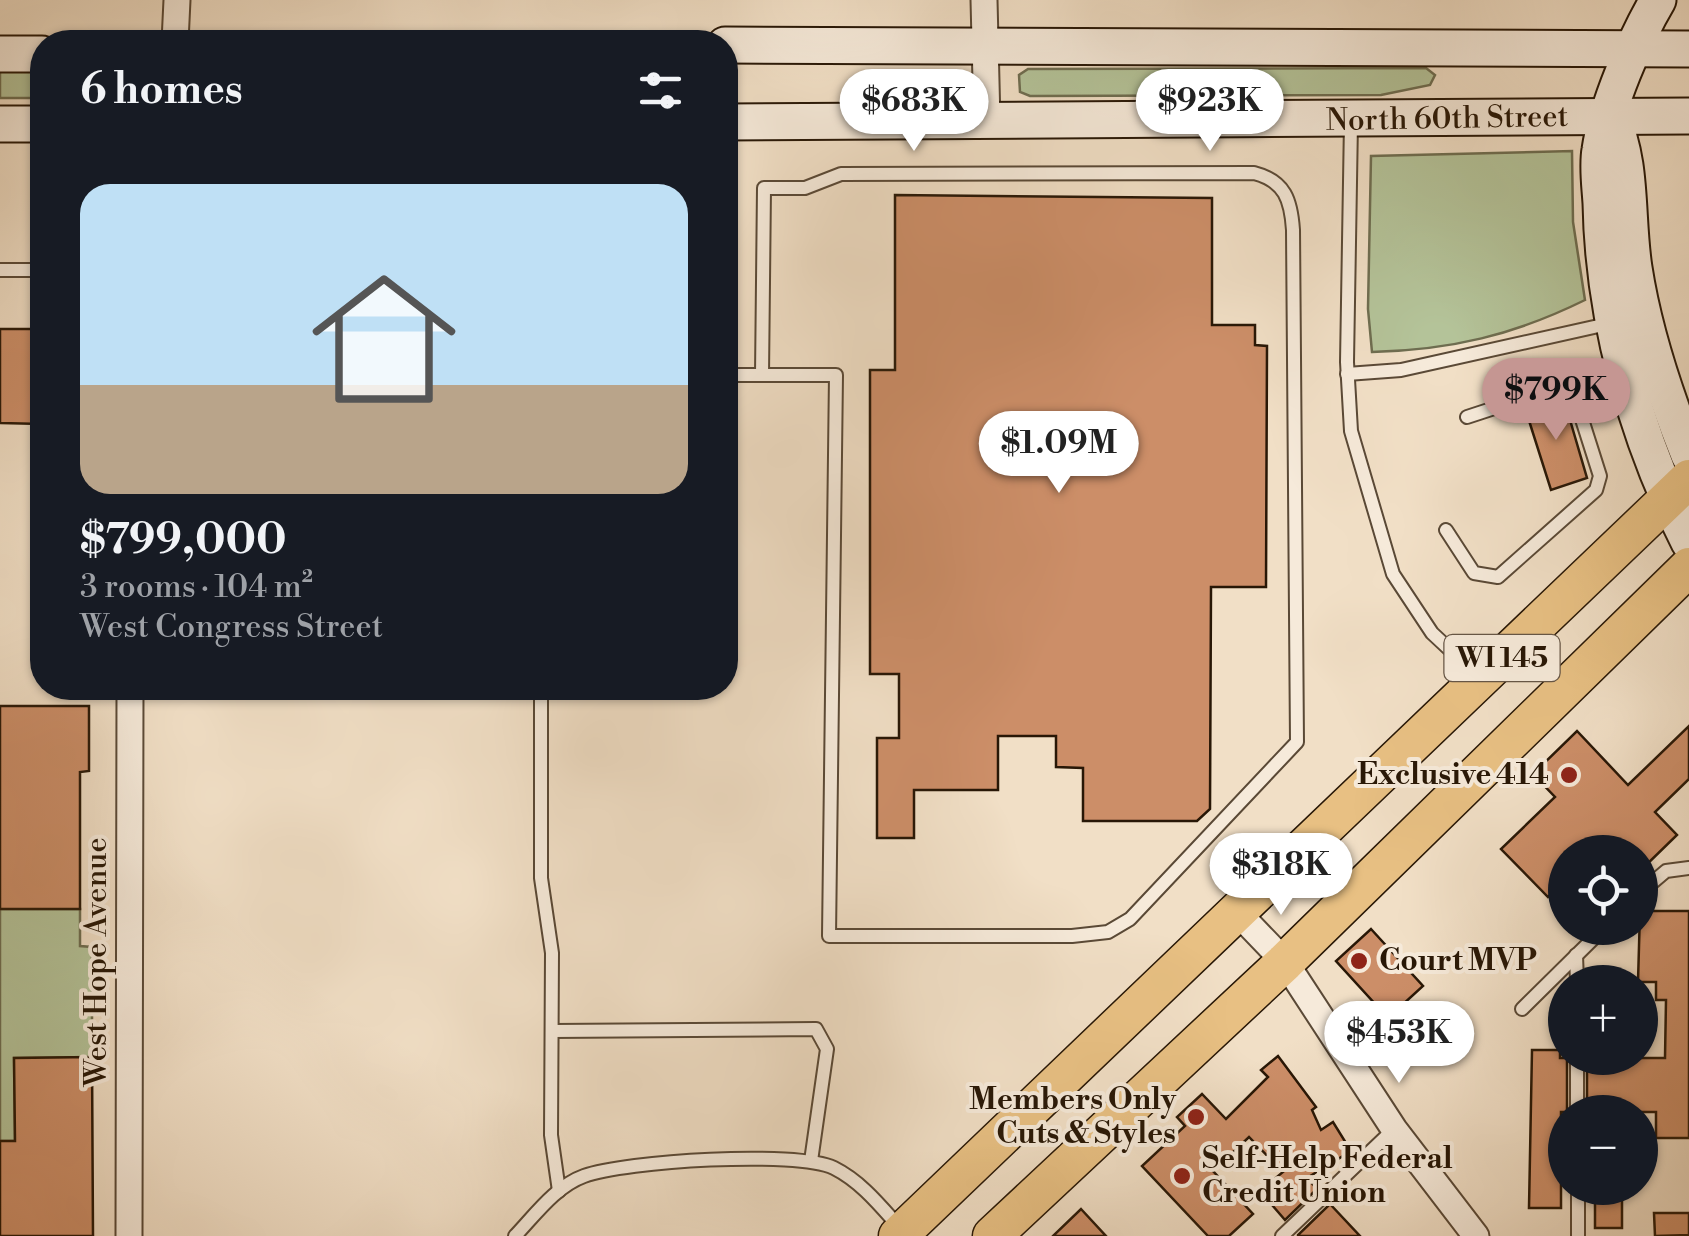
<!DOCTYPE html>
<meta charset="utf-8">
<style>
:root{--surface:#171b24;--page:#20242c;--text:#f1f3f6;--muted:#9ea1a6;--line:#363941;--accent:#c59692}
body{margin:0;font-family:"Libre Bodoni",serif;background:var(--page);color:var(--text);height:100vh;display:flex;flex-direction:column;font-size:38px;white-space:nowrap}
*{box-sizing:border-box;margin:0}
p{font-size:32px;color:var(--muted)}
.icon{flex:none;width:55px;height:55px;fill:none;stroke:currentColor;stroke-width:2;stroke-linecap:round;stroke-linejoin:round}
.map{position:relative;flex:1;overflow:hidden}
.details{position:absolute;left:30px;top:30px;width:708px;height:670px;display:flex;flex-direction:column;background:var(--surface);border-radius:40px;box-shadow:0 2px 8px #0004}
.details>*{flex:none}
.tools{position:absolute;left:1548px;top:835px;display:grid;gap:20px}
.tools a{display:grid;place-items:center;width:110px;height:110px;border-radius:50%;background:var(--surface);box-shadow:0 2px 8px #0004;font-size:50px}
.price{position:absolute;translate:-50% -85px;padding:0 22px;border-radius:35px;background:#fff;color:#222;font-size:32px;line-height:65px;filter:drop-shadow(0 2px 5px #0008)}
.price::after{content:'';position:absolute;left:50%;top:60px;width:30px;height:22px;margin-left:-15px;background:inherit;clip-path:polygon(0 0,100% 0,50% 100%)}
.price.on{background:var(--accent);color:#111}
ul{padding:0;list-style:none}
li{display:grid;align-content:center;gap:20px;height:530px;padding:0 50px}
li+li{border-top:2px solid var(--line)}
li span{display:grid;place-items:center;height:310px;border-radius:30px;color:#555}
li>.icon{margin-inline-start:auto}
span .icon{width:180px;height:180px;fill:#fffc;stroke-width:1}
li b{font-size:42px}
h2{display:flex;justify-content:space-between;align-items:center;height:120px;padding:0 50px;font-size:42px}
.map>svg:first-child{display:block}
.green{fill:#b4c399;stroke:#6e6d50;stroke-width:2.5}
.building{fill:#cc8e68;stroke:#281706;stroke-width:2.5}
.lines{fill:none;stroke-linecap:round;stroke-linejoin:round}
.lane-casing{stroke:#5a4936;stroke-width:16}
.street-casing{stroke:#5a4936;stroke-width:29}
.secondary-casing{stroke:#281706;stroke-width:39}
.primary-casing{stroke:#281706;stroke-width:41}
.lane{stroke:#f6eada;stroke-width:12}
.street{stroke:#f6eada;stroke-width:25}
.secondary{stroke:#f6eada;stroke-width:35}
.primary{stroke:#e8c083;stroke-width:38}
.poi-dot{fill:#8f2418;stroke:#f6eada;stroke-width:4}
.labels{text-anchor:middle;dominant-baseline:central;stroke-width:8;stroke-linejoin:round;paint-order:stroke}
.shield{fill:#f6eada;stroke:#665646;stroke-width:2.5}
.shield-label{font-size:28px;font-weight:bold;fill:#281706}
.street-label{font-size:30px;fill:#281706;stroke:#f6eada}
.poi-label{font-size:30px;font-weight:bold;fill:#281706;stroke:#f6eada;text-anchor:end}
</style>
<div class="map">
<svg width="1689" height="1236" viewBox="0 0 1689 1236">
<rect width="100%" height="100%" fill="#f1dfc6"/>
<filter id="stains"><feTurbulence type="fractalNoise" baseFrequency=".002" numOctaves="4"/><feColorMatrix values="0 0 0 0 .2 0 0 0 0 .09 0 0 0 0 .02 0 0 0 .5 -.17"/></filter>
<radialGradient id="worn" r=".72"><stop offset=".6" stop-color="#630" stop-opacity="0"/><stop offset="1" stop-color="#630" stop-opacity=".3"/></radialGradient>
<g class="green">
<path d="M1426,68L1435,75L1430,85L1381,95L1030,96L1020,92L1019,75L1028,69Z"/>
<rect x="0" y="70" width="42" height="28"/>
<path d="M1572,151L1573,222L1585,300C1514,335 1451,350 1372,352L1368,309L1371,156Z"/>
<path d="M0,909H80V946L92,947V1057L14,1058L15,1141H0Z"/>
</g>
<g class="building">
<path d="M895,195L1212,198V325H1255V345L1267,346L1266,587H1211L1210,809L1197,821H1083V768L1056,767V736H998V790H914V838H877V738H899V674H870V370H895Z"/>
<path d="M0,329H42V424L0,423Z"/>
<path d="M1563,396L1587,478L1551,490L1525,408Z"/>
<path d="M0,706H89V771L80,772V909H0Z"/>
<path d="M1689,726V779L1655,812L1677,835L1640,871V852H1565V881L1548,897L1501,849L1555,797L1533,774L1577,731L1628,785Z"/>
<path d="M1640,911H1689V1138H1656V1112H1587V1058H1665L1666,1000H1656V982H1638Z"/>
<path d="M1371,929L1423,986L1388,1018L1336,961Z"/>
<path d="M1532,1050H1560V1058H1567V1112H1561V1208H1529Z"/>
<path d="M1278,1056L1316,1107L1312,1110L1321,1130L1333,1122L1351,1151L1307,1178L1317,1189L1285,1220L1260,1191L1283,1172L1249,1137L1213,1171L1253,1214L1229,1236H1208L1142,1166L1185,1126L1177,1117L1202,1094L1226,1119L1268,1077L1261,1070Z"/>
<path d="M92,1057L93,1236H0V1141H15L14,1058Z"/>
<rect x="1595" y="1198" width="27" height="30"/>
<path d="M1330,1204L1360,1236H1298V1235Z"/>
<path d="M1081,1209L1106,1236H1053Z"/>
<path d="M1654,1213H1689V1235L1655,1236Z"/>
</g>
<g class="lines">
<defs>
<g id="lane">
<path d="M1351,122L1347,362L1351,431L1393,574L1432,633L1478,676"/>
<path d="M0,270H42"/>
<path d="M1347,374L1401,370L1612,323"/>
<path d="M725,375H836L829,936H1072L1108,932L1130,919L1297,742L1293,230C1291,200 1285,181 1254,173L841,174L805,188H764L762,375"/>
<path d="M1446,530L1474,573L1498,577L1596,490L1600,476L1573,391L1563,384H1550L1525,398L1467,417"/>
<path d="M541,688V878L552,953L551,1135L559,1191"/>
<path d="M1640,893L1666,871L1689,868"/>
<path d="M1576,955L1577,982"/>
<path d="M1522,1009L1604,928"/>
<path d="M552,1031L816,1029L827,1049L811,1161"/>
<path d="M1577,1058V1112"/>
<path d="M1578,1188V1236"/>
<path d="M515,1236C535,1215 556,1186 584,1176C625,1161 796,1150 834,1168C862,1182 882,1208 902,1230"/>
<path d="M1282,1236L1394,1129"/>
</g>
<g id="street">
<path d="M984,0L987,122"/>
<path d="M175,42L177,0"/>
<path d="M1237,912L1285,962L1394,1129L1476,1236"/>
<path d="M129,1236L130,688"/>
</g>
<g id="secondary">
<path d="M1658,0C1636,37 1606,107 1600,150C1597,166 1600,186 1601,203C1603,320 1637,439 1689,542"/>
<path d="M725,45L1689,49"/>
<path d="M0,54H42"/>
<path d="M1611,116C1633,164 1626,216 1634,268C1644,333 1665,395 1689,455"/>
<path d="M725,122L1689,116"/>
<path d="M0,124H42"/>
</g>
<g id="primary">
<path d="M898,1236L1689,479"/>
<path d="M992,1236L1285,962L1689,567"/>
</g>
</defs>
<use href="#lane" class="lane-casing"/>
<use href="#street" class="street-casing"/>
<use href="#secondary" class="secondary-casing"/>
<use href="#primary" class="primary-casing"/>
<use href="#lane" class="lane"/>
<use href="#street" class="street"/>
<use href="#secondary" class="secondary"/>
<use href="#primary" class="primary"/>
</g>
<g class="poi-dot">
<circle cx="1569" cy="775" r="10"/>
<circle cx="1359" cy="961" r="10"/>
<circle cx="1196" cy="1117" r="10"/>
<circle cx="1182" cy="1176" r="10"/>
</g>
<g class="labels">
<rect class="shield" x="1444.5" y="635" width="115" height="46" rx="8"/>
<g class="shield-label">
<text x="1502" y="658">WI 145</text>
</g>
<g class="street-label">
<text transform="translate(1447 119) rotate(-1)">North 60th Street</text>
<text transform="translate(97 962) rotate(-90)">West Hope Avenue</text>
</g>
<g class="poi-label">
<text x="1549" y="775">Exclusive 414</text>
<text x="1379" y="961" text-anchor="start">Court MVP</text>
<text x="1176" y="1100">Members Only<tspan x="1176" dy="34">Cuts &amp; Styles</tspan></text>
<text x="1202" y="1159" text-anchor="start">Self-Help Federal<tspan x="1202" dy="34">Credit Union</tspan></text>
</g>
</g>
<rect width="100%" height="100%" filter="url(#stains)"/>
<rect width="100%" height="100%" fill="url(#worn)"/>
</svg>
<div class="tools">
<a><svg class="icon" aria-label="locate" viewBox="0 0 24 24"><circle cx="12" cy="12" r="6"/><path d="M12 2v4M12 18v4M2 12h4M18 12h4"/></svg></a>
<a>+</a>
<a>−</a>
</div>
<b class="price" style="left:914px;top:154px">$683K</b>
<b class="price" style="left:1210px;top:154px">$923K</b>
<b class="price on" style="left:1556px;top:443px">$799K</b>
<b class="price" style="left:1059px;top:496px">$1.09M</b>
<b class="price" style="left:1281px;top:918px">$318K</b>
<b class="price" style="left:1399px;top:1086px">$453K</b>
<section class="details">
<h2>6 homes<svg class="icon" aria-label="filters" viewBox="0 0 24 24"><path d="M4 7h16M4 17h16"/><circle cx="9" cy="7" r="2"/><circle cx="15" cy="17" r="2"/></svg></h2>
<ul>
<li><span style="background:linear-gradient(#bfe0f5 65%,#b9a48a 0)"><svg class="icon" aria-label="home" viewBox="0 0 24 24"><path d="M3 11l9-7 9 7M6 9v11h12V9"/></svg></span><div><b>$799,000</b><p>3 rooms · 104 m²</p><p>West Congress Street</p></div></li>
</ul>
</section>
</div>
